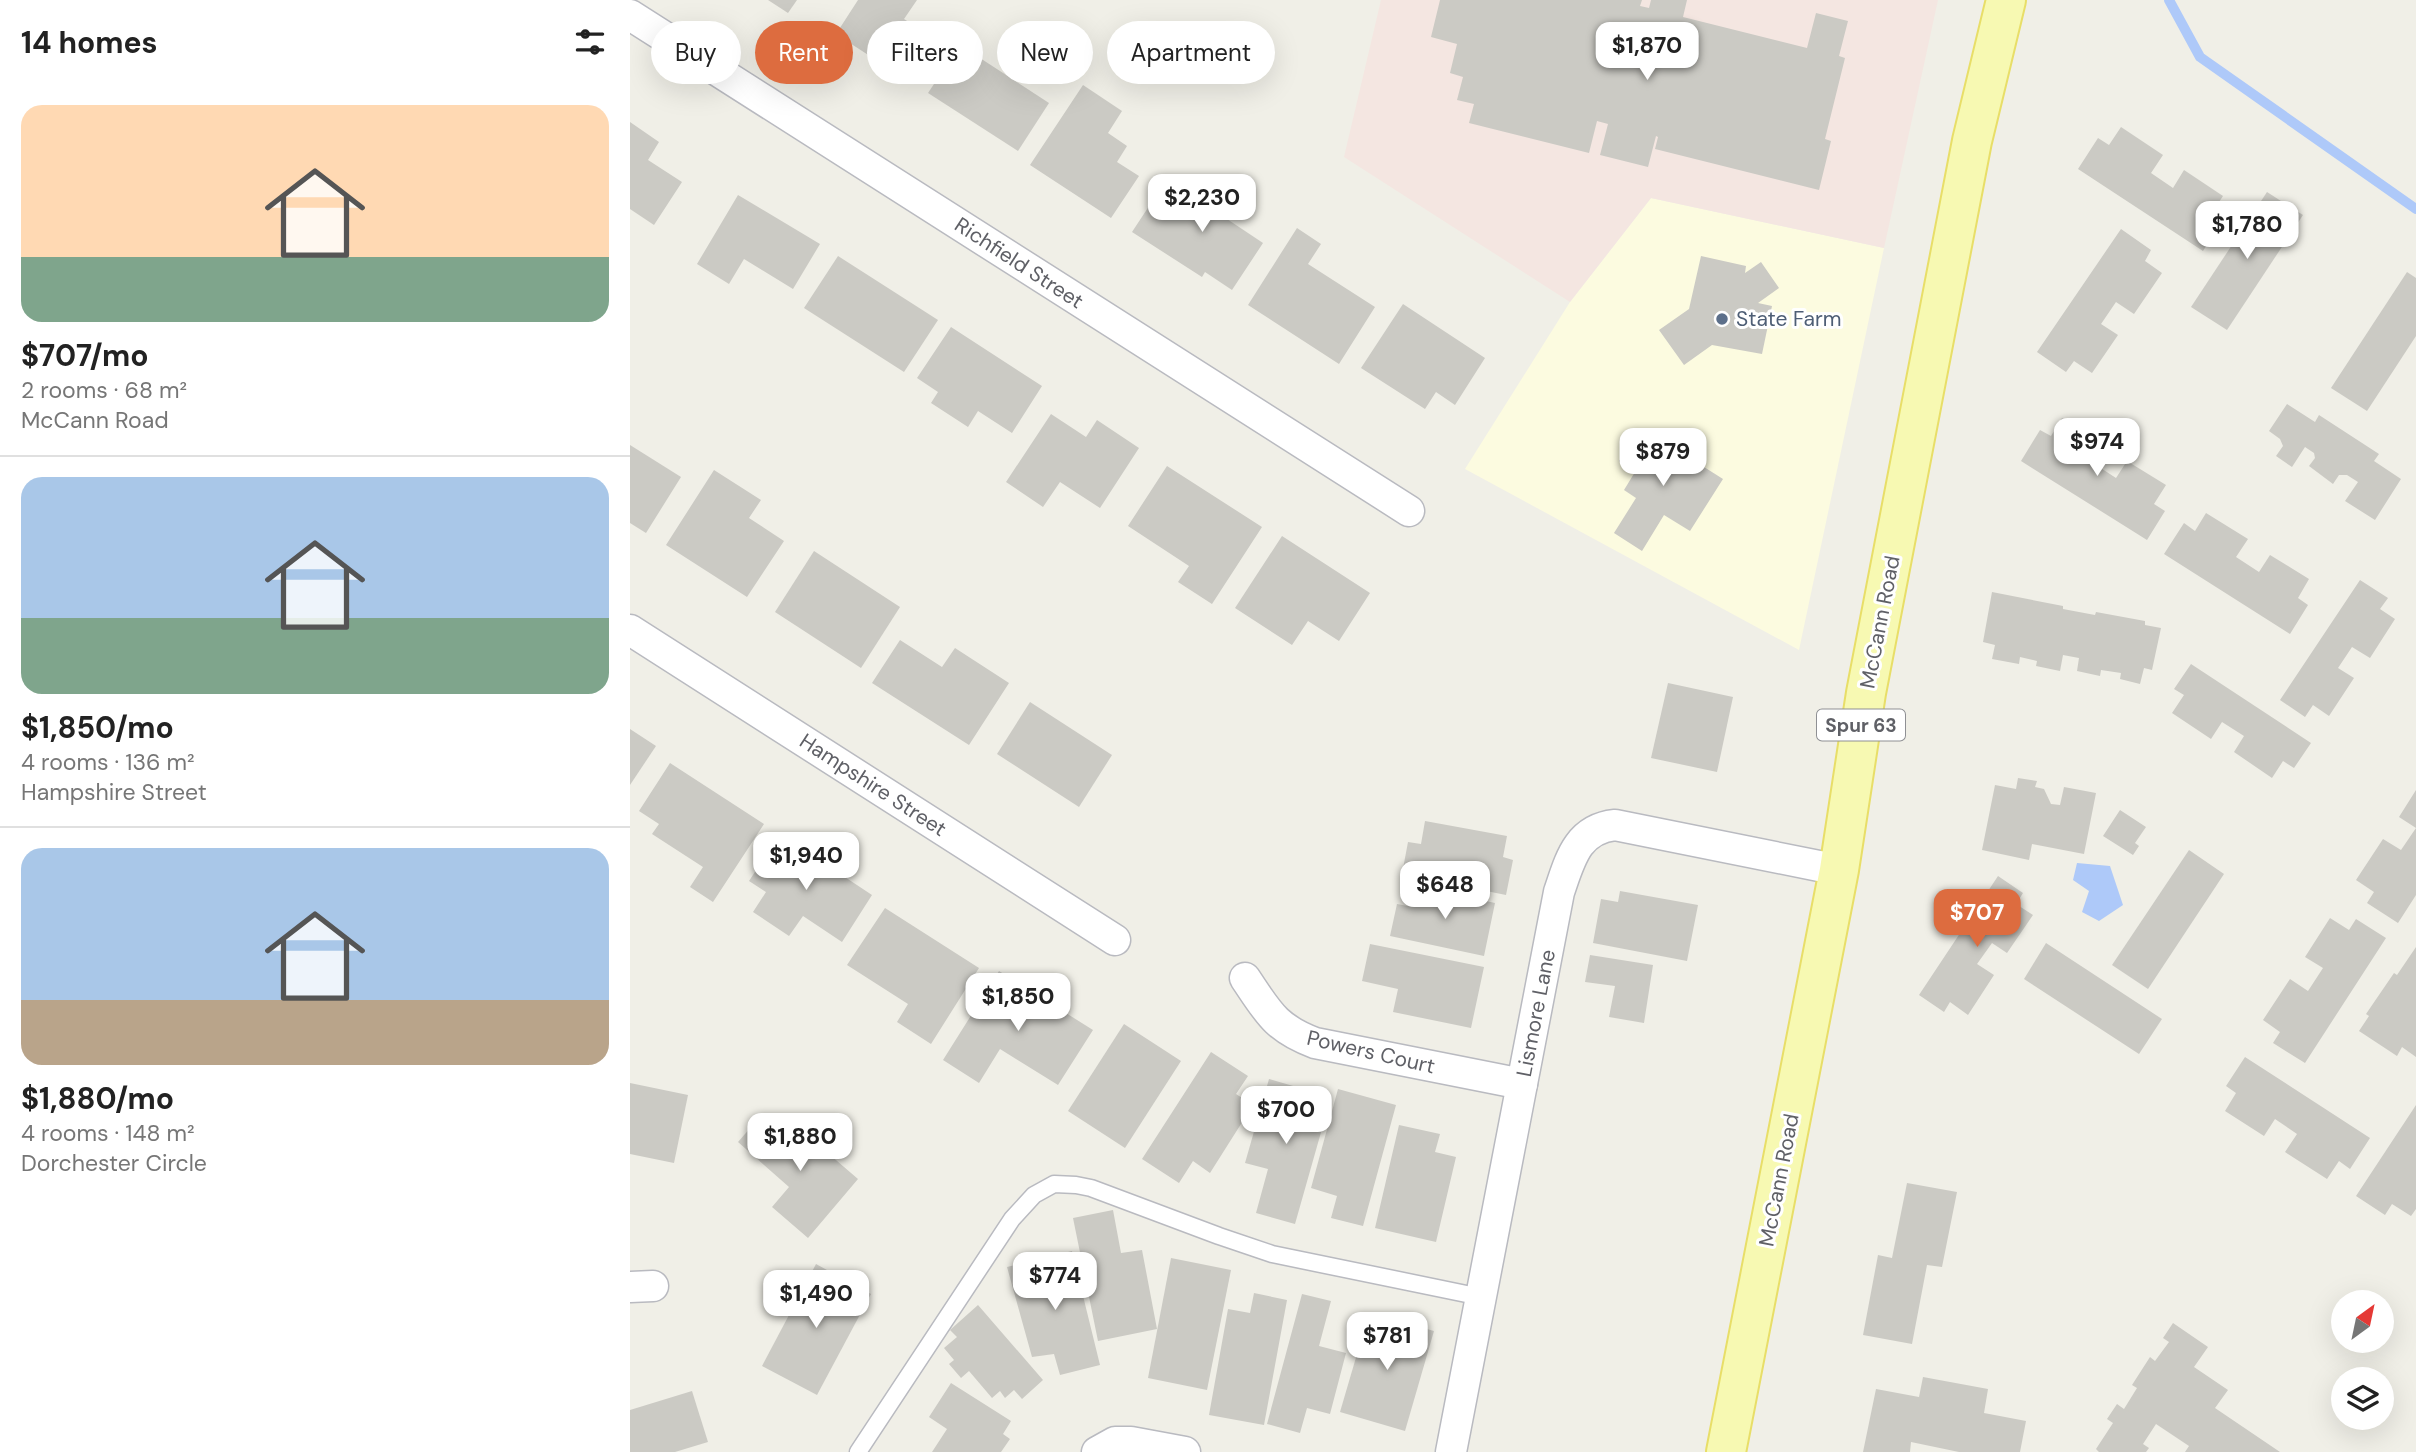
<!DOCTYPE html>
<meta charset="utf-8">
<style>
:root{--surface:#fff;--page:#f2f2f2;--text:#222;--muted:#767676;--line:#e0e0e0;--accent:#dd6c3f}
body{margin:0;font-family:"DM Sans",sans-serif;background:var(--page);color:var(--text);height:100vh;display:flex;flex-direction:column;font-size:26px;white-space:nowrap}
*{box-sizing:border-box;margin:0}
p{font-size:23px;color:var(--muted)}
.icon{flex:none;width:38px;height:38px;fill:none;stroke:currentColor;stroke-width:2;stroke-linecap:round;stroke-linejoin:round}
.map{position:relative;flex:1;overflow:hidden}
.drawer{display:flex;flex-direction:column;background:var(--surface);width:630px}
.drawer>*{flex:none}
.guide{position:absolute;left:21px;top:21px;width:665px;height:63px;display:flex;gap:14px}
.needle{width:46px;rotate:33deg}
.fabs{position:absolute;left:1701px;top:1290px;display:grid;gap:14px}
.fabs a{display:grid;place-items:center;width:63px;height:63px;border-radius:50%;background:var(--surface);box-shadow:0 7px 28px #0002;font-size:35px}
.price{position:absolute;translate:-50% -60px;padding:0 16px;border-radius:14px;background:#fff;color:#222;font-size:23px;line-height:46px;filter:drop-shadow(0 2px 4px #0008)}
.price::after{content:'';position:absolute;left:50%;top:42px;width:21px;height:16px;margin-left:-10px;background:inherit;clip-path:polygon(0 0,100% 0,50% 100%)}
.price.selected{background:var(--accent);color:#fff}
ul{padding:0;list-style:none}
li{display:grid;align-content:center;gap:14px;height:371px;padding:0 21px}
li+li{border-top:2px solid var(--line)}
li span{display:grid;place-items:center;height:217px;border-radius:21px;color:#555}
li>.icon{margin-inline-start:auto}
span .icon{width:126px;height:126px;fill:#fffc;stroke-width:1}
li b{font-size:30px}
h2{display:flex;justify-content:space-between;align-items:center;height:84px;padding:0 21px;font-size:30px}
.pill{padding:0 24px;border-radius:32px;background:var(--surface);box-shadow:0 7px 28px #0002;font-size:24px;line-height:63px}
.pill.selected{background:var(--accent);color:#fff}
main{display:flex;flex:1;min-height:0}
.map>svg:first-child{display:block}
.commercial{fill:#fcfbe0}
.medical{fill:#f4e6e1}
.water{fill:#aec9f9}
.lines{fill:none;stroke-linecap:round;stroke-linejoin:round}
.stream{stroke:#aec9f9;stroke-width:10}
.building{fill:#cbcac4}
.service-casing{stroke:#b9bac0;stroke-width:19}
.minor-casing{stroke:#b9bac0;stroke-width:33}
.primary-casing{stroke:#e8de68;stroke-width:42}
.service{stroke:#fff;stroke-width:16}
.minor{stroke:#fff;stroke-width:30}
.primary{stroke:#f7f9b2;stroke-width:38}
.service-dot{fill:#5c6f8a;stroke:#fff;stroke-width:2.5}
.labels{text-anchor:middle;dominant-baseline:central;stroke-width:6;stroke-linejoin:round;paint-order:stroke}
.shield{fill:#fff;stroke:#8f9094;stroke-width:2}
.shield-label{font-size:19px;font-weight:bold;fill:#5f6066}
.street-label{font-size:21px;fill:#5f6066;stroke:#fff}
.service-label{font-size:21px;fill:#4e5e75;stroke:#fff;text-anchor:start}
</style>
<main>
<section class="drawer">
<h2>14 homes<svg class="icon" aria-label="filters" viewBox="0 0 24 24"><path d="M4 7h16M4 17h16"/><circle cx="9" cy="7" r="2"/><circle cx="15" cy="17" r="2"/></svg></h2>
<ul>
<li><span style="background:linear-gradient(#ffd9b3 70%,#7fa58c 0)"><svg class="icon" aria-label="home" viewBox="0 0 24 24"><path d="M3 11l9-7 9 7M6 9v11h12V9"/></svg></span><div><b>$707/mo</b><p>2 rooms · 68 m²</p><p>McCann Road</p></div></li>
<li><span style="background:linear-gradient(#a9c7e8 65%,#7fa58c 0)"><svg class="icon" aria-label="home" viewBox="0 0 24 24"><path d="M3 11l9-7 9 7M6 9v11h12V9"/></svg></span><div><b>$1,850/mo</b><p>4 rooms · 136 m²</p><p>Hampshire Street</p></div></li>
<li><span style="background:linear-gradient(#a9c7e8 70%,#b9a48a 0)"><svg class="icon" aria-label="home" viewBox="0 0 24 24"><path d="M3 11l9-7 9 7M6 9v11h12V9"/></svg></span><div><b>$1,880/mo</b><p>4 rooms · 148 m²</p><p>Dorchester Circle</p></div></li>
</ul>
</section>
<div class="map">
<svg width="1786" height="1452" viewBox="0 0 1786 1452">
<rect width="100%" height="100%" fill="#f0efe7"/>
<path class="commercial" d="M1021,198L1254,248L1169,650L835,469L940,302Z"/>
<path class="medical" d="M751,0H1308L1254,248L1021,198L940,302L714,157Z"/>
<path class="water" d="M1447,863L1480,866L1493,905L1469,921L1452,912L1459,891L1443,880Z"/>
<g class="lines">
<path class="stream" d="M1539,0L1570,57L1786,209"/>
</g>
<g class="building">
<path d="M138,0H167L158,13Z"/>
<path d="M228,0H287L274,19L296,33L269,75L206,34Z"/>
<path d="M810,0H1012L1010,6L1019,8L1021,0H1057L1053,17L1177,48L1186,13L1218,21L1209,56L1215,58L1195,139L1201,141L1189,190L1025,149L1028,137L1026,136L1018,167L970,155L978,124L967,121L959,153L839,123L844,104L827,100L833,77L820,73L827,44L801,37Z"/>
<path d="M330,45L419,103L388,151L298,93Z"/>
<path d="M453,85L492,111L478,133L497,146L487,162L509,176L481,218L400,165Z"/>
<path d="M0,122L29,142L18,160L52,182L24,225L0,209Z"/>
<path d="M1491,127L1533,155L1521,173L1543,188L1554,170L1593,196L1581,214L1592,221L1573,251L1448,169L1468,138L1479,145Z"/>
<path d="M597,178L616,190L597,219L633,243L602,290L575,272L572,277L502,232L529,191L561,212L574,192L584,199Z"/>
<path d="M1637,192L1673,215L1597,330L1561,307Z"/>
<path d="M108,195L190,244L163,289L114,259L99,284L67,264Z"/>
<path d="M667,228L691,244L678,264L745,307L709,364L618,305Z"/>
<path d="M1491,229L1521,250L1515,261L1532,273L1504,314L1486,302L1471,324L1488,335L1462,373L1444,361L1436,372L1407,352Z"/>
<path d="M208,256L308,320L274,372L174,308Z"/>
<path d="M1071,256L1116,266L1115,273L1131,262L1149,288L1128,303L1142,306L1132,354L1082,345L1054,365L1029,330L1059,309Z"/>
<path d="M1777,272L1786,278V336L1737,411L1701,388Z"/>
<path d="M773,304L855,358L825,405L806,392L795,409L731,368Z"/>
<path d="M321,327L412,386L382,433L348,411L338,427L301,403L308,392L287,378Z"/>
<path d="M1657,404L1685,422L1689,415L1749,454L1744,461L1771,479L1745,520L1715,501L1728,482L1717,475H1709L1703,484L1679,466L1685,458L1684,453L1675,447L1662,467L1646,456L1653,446L1650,439L1639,431Z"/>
<path d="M421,414L456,437L467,420L509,448L470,508L430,482L413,507L376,482Z"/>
<path d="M1432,418L1474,445L1463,463L1486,478L1497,461L1536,485L1524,504L1535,511L1517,540L1391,461L1410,430L1421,436Z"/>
<path d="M1009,430L1022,438L1027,430L1040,438L1036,443L1093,479L1060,531L1034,515L1012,551L984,533L1006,498L994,490L1005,472L989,461Z"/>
<path d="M0,445L51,477L16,533L0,523Z"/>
<path d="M537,466L632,527L582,604L548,582L559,566L498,526Z"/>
<path d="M84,470L131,500L119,518L154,541L117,597L36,545Z"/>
<path d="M1576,513L1618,539L1606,557L1629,572L1640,555L1679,579L1668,598L1678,605L1660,634L1534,554L1554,523L1565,531Z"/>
<path d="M652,536L740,593L709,641L678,621L662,645L605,608Z"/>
<path d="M184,551L270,607L231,668L145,612Z"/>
<path d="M1730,580L1758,598L1750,609L1765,619L1740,658L1722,647L1708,668L1724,678L1699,716L1683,705L1675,717L1650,700Z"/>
<path d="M1362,592L1433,606V609L1465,615L1466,612L1515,621V625L1531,628L1522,670L1514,668L1510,684L1490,679L1491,673L1471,670L1470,676L1447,671L1449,658L1433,655L1430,671L1406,666L1407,661L1390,657L1389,664L1362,659L1365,645L1353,642Z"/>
<path d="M270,640L312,667L325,648L379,683L339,745L242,683Z"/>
<path d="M1561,664L1681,743L1664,768L1653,761L1642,778L1604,752L1614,736L1592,722L1581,739L1542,713L1554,695L1544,689Z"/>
<path d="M1038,683L1103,697L1087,772L1021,758Z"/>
<path d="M400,702L482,755L449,807L367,754Z"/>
<path d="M0,729L26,746L0,785Z"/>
<path d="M40,763L134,824L83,902L60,887L73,867L22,834L29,824L9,811Z"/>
<path d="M1388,778L1407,781L1405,787L1414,789L1421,804L1430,805L1434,787L1466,793L1454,854L1402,844L1399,860L1352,850L1365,785L1386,789Z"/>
<path d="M1786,790V895L1768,923L1737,903L1744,892L1726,880L1753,839L1771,850L1786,828L1769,817Z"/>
<path d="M1490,810L1516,827L1505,843L1509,846L1503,855L1473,836Z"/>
<path d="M795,821L877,836L873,857L883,860L876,895L772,874L778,842L791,844Z"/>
<path d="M150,834L242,895L212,942L173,916L159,936L123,912L136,892L119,881Z"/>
<path d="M1559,850L1594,874L1518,989L1482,965Z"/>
<path d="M1368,876L1393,893L1386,904L1403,915L1377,953L1362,943L1347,964L1364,975L1338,1015L1320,1002L1314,1012L1289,995Z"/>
<path d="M788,886L865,903L854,956L760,936L767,904L783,907Z"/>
<path d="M990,891L1068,905L1057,961L963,943L971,899L988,902Z"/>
<path d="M255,908L349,968L301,1044L267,1022L278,1004L217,965Z"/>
<path d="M1700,918L1719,930L1726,919L1756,938L1675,1063L1643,1043L1650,1032L1633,1020L1660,979L1678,991L1693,968L1675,957Z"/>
<path d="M1416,943L1532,1019L1509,1054L1394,979Z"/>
<path d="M740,944L854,967L841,1028L763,1012L768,989L732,981Z"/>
<path d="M1786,947V1057L1772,1047L1767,1056L1729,1031L1739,1016L1736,1014L1764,973L1767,975Z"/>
<path d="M960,955L1023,965L1014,1023L979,1017L985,986L955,982Z"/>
<path d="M369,971L463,1030L428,1085L370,1049L349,1083L313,1060Z"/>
<path d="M494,1024L551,1061L495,1148L438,1111Z"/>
<path d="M581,1052L618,1076L606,1094L623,1105L580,1173L563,1161L549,1183L512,1159Z"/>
<path d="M1615,1057L1740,1138L1720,1169L1709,1161L1697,1179L1655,1152L1667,1134L1645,1119L1634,1136L1595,1111L1606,1093L1596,1086Z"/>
<path d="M639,1079L701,1097L665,1224L626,1213L638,1169L615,1163Z"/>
<path d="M0,1083L58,1095L44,1163L0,1154Z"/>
<path d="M708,1089L766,1105L733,1226L701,1218L707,1196L681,1188Z"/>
<path d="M1786,1105V1209L1781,1216L1762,1204L1755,1215L1726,1196Z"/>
<path d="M129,1118L145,1132L157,1118L228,1179L178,1238L142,1207L159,1187L108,1142Z"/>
<path d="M769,1125L810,1134L805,1152L826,1157L806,1242L745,1228Z"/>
<path d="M1277,1183L1327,1192L1312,1267L1297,1265L1282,1344L1233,1335L1248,1255L1262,1258Z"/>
<path d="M483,1210L491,1253L512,1250L527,1329L468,1341L443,1218Z"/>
<path d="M442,1251L470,1365L430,1375L424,1354L402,1357L377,1267Z"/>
<path d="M541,1258L601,1270L577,1390L518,1378Z"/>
<path d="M186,1264L241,1294L187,1395L132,1366Z"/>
<path d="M624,1293L657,1300L634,1425L579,1415L598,1309L620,1313Z"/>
<path d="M672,1294L701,1301L689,1346L716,1353L700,1414L677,1408L670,1433L637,1424Z"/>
<path d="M348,1305L413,1380L392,1399L384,1390L375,1398L370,1391L362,1398L339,1371L331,1378L319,1364L324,1360L314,1348L327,1337L320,1330Z"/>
<path d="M739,1313L804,1331L775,1431L710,1412Z"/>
<path d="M1543,1323L1578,1347L1564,1367L1598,1390L1585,1408L1650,1452H1555L1559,1446L1526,1424L1513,1444L1519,1448L1516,1452H1469L1466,1449L1483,1423L1477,1419L1487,1404L1494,1409L1507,1388L1502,1385L1520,1357L1525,1361L1539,1342L1533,1338Z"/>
<path d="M1293,1377L1358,1389L1354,1413L1396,1421L1390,1452H1329L1281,1442L1280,1452H1233L1246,1389L1289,1397Z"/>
<path d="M321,1383L381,1421L373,1434L380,1439L371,1452H302L317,1429L299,1417Z"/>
<path d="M62,1391L78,1442L45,1452H0V1410Z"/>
</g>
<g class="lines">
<defs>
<path id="service" d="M228,1452L382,1219L404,1195L424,1184L446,1185L461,1188L589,1236L642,1254L851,1297"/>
<g id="minor">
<path d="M0,15L779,511"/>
<path d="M0,630L485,940"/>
<path d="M615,978C638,1012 645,1028 685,1043L892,1084"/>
<path d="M0,1287L23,1286"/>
<path d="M467,1452L485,1442H501L555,1452"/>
<path d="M821,1452L929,892C940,860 947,829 985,825L1209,870"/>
</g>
<path id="primary" d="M1096,1452L1209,870L1236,693L1342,141L1376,0"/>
</defs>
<use href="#service" class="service-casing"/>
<use href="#minor" class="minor-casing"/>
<use href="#primary" class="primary-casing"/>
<use href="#service" class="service"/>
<use href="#minor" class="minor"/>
<use href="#primary" class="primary"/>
</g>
<circle class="service-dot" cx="1092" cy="319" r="7"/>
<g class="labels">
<rect class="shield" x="1187" y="709.5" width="88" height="31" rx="5"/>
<g class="shield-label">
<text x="1231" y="725">Spur 63</text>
</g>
<g class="street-label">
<text transform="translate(389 263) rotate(33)">Richfield Street</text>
<text transform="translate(1250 622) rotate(-79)">McCann Road</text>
<text transform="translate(243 785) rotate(33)">Hampshire Street</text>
<text transform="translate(906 1013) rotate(-79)">Lismore Lane</text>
<text transform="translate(741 1052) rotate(13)">Powers Court</text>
<text transform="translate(1149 1180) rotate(-79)">McCann Road</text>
</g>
<g class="service-label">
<text x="1106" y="319">State Farm</text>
</g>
</g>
</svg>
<div class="fabs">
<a><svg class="needle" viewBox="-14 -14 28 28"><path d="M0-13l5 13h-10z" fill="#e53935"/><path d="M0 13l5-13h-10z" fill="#767676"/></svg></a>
<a><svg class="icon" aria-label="layers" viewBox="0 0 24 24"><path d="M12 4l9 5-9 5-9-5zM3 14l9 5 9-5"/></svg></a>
</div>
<b class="price" style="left:1017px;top:82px">$1,870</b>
<b class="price" style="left:572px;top:234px">$2,230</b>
<b class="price" style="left:1617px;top:261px">$1,780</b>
<b class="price" style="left:1467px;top:478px">$974</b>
<b class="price" style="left:1033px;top:488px">$879</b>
<b class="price" style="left:176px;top:892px">$1,940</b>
<b class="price" style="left:815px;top:921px">$648</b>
<b class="price selected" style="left:1347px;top:949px">$707</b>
<b class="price" style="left:388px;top:1033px">$1,850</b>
<b class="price" style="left:656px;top:1146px">$700</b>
<b class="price" style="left:170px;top:1173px">$1,880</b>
<b class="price" style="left:425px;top:1312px">$774</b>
<b class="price" style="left:186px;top:1330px">$1,490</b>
<b class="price" style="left:757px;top:1372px">$781</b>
<div class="guide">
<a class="pill">Buy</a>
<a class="pill selected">Rent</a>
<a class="pill">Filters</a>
<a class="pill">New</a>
<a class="pill">Apartment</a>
</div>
</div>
</main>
